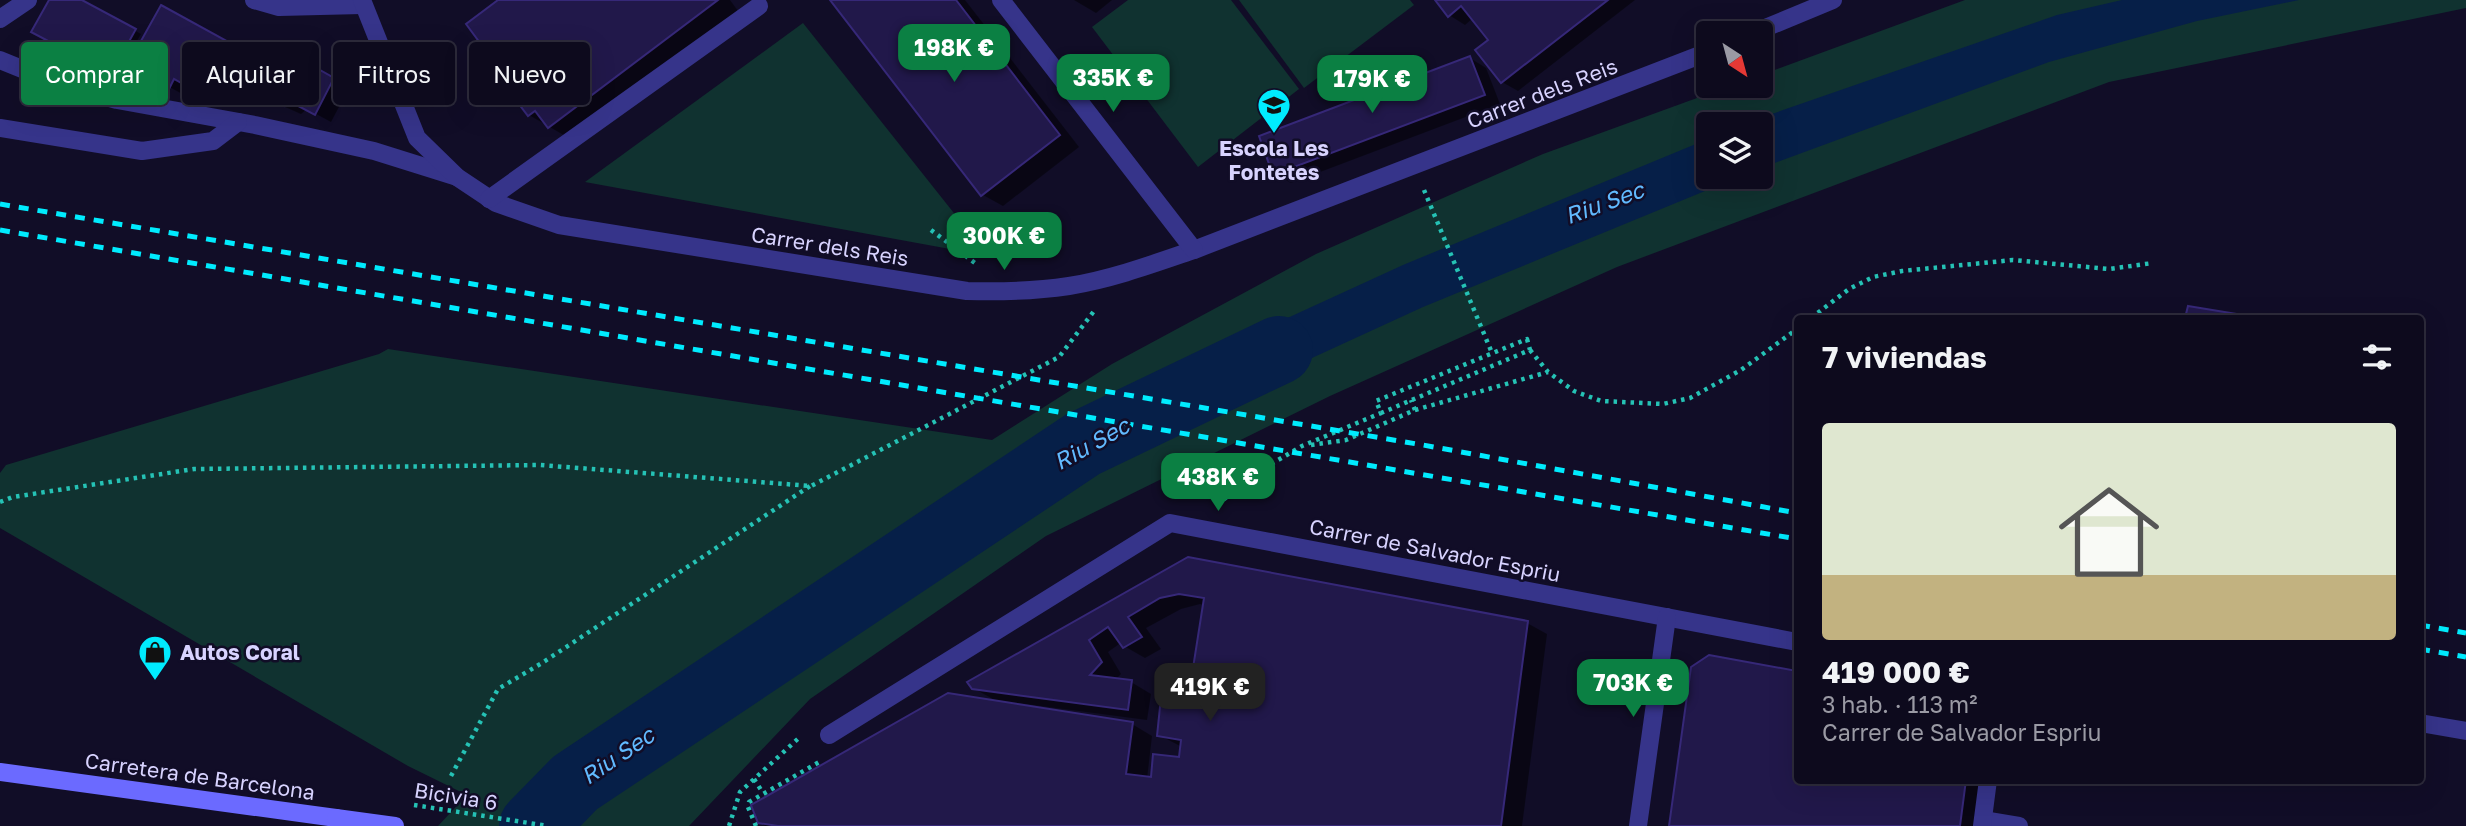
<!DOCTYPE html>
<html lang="es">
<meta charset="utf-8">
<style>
:root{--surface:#0d0a1d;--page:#1b182a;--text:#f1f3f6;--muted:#9a9aa4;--line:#2d2b3b;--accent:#0b8043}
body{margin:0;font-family:"Golos Text",sans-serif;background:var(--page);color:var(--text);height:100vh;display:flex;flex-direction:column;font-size:26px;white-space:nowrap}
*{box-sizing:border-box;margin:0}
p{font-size:23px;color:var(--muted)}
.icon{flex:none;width:38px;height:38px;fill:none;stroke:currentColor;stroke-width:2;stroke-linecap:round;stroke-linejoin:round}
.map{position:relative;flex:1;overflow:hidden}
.sheet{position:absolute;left:1794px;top:315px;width:630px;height:469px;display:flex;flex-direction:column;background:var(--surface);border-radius:7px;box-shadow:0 7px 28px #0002,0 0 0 2px var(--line)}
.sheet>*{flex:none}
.top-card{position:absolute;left:21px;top:42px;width:665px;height:63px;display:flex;gap:14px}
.needle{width:46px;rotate:144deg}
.buttons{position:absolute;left:1696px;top:21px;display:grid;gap:14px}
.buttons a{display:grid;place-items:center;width:77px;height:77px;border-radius:7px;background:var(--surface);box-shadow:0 7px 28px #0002,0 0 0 2px var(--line);font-size:35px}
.price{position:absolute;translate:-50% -60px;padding:0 16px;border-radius:14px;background:var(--accent);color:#fff;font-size:23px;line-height:46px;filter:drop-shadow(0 2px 4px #0008)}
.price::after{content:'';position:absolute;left:50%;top:42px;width:21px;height:16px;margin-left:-10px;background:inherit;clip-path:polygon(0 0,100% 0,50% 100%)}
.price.on{background:#222;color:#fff}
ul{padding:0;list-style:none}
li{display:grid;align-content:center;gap:14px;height:371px;padding:0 28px}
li+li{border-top:2px solid var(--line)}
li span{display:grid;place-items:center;height:217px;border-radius:7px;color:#555}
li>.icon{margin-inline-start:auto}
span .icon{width:126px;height:126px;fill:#fffc;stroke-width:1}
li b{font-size:30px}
h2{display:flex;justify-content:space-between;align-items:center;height:84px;padding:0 28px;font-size:30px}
.pill{padding:0 24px;border-radius:7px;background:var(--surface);box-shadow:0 7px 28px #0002,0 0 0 2px var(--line);font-size:24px;line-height:63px}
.pill.on{background:var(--accent);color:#fff}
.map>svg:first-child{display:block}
.green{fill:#103230;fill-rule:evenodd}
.water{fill:#061f48}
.shadow{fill:#0007;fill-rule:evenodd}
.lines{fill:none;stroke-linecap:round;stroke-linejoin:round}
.river{stroke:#061f48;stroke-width:68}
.building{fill:#21184a;stroke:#362878;stroke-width:2}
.path{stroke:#25c2b5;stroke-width:4.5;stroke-dasharray:3.5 5;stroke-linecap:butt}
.service{stroke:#36348a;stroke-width:18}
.minor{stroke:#36348a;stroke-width:18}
.secondary{stroke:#6b6aff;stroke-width:18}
.rail{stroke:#00ebfe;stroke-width:5;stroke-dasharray:10 9;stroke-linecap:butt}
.path-bridge{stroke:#25c2b5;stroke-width:4.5;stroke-dasharray:3.5 5;stroke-linecap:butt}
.secondary-bridge{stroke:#6b6aff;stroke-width:18}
.labels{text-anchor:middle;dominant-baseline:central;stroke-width:5;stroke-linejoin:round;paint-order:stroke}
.street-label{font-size:21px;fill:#d8d3ff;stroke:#110d27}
.poi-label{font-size:21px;font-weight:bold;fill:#d8d3ff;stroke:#110d27}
.water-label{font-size:23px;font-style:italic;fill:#61baff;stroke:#110d27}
</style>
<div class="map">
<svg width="2466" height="826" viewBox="0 0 2466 826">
<rect width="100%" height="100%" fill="#110d27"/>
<g class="green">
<path d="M1128,0H1231L1299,89L1198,167L1092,27Z"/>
<path d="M1239,0H1410L1414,5L1304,88Z"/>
<path d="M1965,0H2466V8L2109,82L1617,267L1330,396L1046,536L810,699L689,826H438L467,795L408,766L0,528V473L6,465L379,354L388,349L992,440L1112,364L1316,254L1543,154L1730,86H1760L1761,75ZM1708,124H1760V177H1708Z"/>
<path d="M803,23L988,256L585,182Z"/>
</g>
<g class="water">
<path d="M2122,0H2299L2197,21L2049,62L1761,168L1760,124H1743L2057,15Z"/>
<path d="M1708,139V177H1739L1423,307L1225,398L1148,382L1403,265Z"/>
</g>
<g class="shadow">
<path d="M51,0H78L141,34L117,75L33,31Z"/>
<path d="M501,0H730L741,15L574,141L529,115L482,43Z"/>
<path d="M832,0H965L1079,147L1003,206L983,195Z"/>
<path d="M1074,0H1112L1096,13Z"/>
<path d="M1437,0H1635L1518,91L1502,82L1490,41L1473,18L1465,25L1449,15Z"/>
<path d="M1470,58L1486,68L1500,104L1291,183L1275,174Z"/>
<path d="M304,64L349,88L331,122L307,109L301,114L267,99L260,105L234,94L228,98L204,85L200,92L191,86L186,96L129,65L301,70Z"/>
<path d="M2189,308L2254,318H2186Z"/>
<path d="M1188,558L1527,623L1547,634L1522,826H766L759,822L1000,703L973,688ZM1200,604L1205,605L1192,683L1159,735L1182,747L1180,759L1152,779H1147L1152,736L1132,724L1017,706L1018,703L1147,720L1151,694L1131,682L1115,680L1121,674L1108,652L1122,642L1124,646L1145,658L1161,649L1146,628L1181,609Z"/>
<path d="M1709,657L1797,673V780H1987L1981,826H1670Z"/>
</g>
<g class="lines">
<path class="river" d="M533,826L575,783L1083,444L1279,350"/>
</g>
<g class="building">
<path d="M49,0H82L136,29L111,74L31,32Z"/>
<path d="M498,0H718L548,128L535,111L528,116L475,46L480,43L466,24Z"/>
<path d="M830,0H956L1060,135L981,196Z"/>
<path d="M1435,0H1608L1501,83L1475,50L1488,40L1461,6L1448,17Z"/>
<path d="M161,5L274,67L279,56L300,68L304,61L334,78L315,115L289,101L284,106L250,91L243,97L217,86L211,90L188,77L183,84L174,79L169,89L127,66Z"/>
<path d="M1470,56L1485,95L1273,175L1259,136Z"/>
<path d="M2188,306L2261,318H2185Z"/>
<path d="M1188,557L1528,621L1501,826H778L758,823L751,805L948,693L1133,722L1126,774L1151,777L1153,754L1179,757L1181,740L1157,736L1163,678L1191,681L1204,598L1179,594L1160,598L1128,617L1142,637L1123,648L1108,627L1089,640L1102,662L1090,675L1132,680L1128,710L972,689L967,682Z"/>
<path d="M1709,655L1797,671V780H1966L1960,826H1669L1691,667Z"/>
</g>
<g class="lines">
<g class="path">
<path d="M1424,190L1492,353"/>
<path d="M931,230L975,263"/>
<path d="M1811,318L1849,289L1873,277L1902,271L2013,260L2109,269L2153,263"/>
<path d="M1527,339L1530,350L1381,413L1376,401Z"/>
<path d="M1530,350L1548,372L1574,391L1601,401L1663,404L1690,398L1741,370L1797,329"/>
<path d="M1415,410L1548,372"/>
<path d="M1311,445L1346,440L1415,410L1411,400"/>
<path d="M0,502L13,497L194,469L540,465L811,486L1059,357L1094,311"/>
<path d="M1217,505L1256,473L1302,446L1381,413"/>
<path d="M451,776L498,689L542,663L810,486"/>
<path d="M754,779L763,793"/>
<path d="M729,826L740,792L801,736"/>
<path d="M756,826L748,807L749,802L821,761"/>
</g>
<g class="service">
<path d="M254,0L279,7L362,5"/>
<path d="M0,19L28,0"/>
<path d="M0,60L59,84L117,100L255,125L374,151L457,177"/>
<path d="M0,128L142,151L213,141L238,122"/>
</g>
<g class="minor">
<path d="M362,0L417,138L457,177L496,203L559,225L967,291C1001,292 1035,291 1069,286C1112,279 1153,264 1194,250L1708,52"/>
<path d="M1001,0L1194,250"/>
<path d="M1753,33L1833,0"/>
<path d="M489,199L759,6"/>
<path d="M2420,723L2466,731"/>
<path d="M829,735L1170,523L1797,642"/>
<path d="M1983,820L2019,826"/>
<path d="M1638,826L1667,617"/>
<path d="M1982,826L1988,780"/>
</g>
<path class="secondary" d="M0,772L336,818"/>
<g class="rail">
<path d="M0,204L1423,445L1797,513"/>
<path d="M0,230L1797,539"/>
<path d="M2420,625L2466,633"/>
<path d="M2420,649L2466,657"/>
</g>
<path class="path-bridge" d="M414,805L548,826"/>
<path class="secondary-bridge" d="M336,818L395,826"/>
</g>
<defs>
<symbol id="school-pin" viewBox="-11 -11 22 30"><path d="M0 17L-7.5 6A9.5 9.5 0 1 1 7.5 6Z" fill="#00ebfe" stroke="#110d27"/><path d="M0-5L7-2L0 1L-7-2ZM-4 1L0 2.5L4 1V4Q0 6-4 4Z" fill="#111"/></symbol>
<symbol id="shop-pin" viewBox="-11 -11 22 30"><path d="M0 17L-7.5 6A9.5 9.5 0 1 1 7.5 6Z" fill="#00ebfe" stroke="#110d27"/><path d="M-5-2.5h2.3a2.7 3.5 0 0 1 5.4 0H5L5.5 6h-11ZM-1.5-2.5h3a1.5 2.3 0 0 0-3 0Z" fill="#111"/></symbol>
</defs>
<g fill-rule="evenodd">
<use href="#school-pin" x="1255" y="86" width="38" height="52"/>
<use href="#shop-pin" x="136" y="633" width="38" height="52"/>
</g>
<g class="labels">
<g class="street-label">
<text transform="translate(1542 93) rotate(-21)">Carrer dels Reis</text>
<text transform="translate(830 246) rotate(9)">Carrer dels Reis</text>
<text transform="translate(1435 550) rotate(11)">Carrer de Salvador Espriu</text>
<text transform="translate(200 776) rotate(8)">Carretera de Barcelona</text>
<text transform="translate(456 796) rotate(9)">Bicivia 6</text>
</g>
<g class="poi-label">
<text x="1274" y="148">Escola Les<tspan x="1274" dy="24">Fontetes</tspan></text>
<text x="180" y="652" text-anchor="start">Autos Coral</text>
</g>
<g class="water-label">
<text transform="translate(1604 202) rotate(-20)">Riu Sec</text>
<text transform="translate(1091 443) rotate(-29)">Riu Sec</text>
<text transform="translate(617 755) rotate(-34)">Riu Sec</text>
</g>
</g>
</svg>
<div class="buttons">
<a><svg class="needle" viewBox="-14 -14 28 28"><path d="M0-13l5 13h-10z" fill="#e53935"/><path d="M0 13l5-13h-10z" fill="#9a9aa4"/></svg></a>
<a><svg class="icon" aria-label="layers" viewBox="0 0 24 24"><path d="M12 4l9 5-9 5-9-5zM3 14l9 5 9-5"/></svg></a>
</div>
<b class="price" style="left:954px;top:84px">198K €</b>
<b class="price" style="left:1113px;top:114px">335K €</b>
<b class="price" style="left:1372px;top:115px">179K €</b>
<b class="price" style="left:1004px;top:272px">300K €</b>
<b class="price" style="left:1218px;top:513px">438K €</b>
<b class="price" style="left:1633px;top:719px">703K €</b>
<b class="price on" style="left:1210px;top:723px">419K €</b>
<div class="top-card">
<a class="pill on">Comprar</a>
<a class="pill">Alquilar</a>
<a class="pill">Filtros</a>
<a class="pill">Nuevo</a>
</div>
<section class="sheet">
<h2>7 viviendas<svg class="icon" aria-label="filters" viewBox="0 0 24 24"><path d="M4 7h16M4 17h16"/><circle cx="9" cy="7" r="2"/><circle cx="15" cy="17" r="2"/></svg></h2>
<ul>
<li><span style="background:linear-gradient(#dfe7d0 70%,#c2b280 0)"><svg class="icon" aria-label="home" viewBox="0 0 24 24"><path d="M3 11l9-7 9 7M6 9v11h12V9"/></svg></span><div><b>419 000 €</b><p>3 hab. · 113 m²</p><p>Carrer de Salvador Espriu</p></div></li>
</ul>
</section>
</div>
